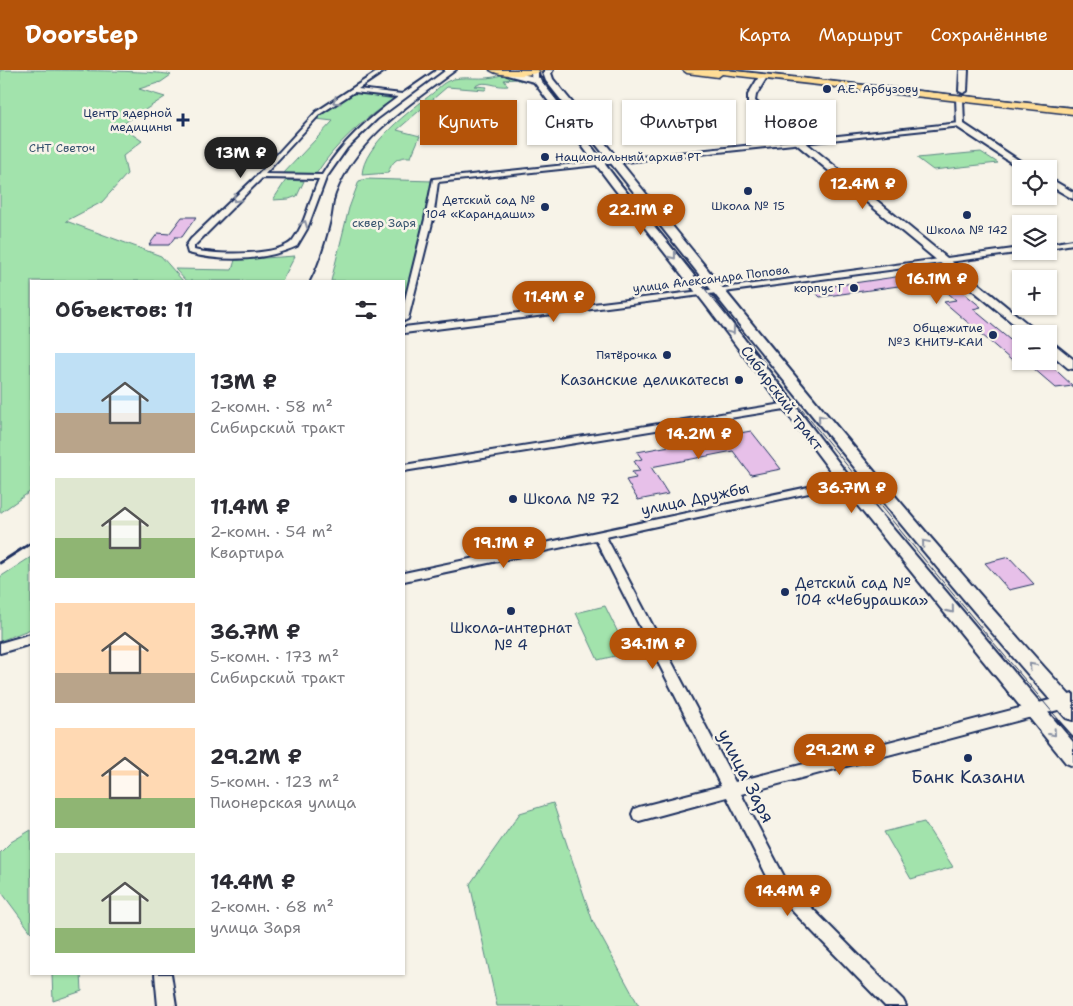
<!DOCTYPE html>
<html lang="ru">
<meta charset="utf-8">
<style>
:root{--surface:#fff;--page:#f7f7f7;--text:#2b2b33;--muted:#7c7c81;--accent:#b45309}
body{margin:0;font-family:"Shantell Sans",sans-serif;background:var(--page);color:var(--text);height:100vh;display:flex;flex-direction:column;font-size:19px;white-space:nowrap}
*{box-sizing:border-box;margin:0}
p{font-size:16px;color:var(--muted)}
.icon{flex:none;width:28px;height:28px;fill:none;stroke:currentColor;stroke-width:2;stroke-linecap:round;stroke-linejoin:round}
.map{position:relative;flex:1;overflow:hidden}
.details{position:absolute;left:30px;top:210px;width:375px;height:695px;display:flex;flex-direction:column;background:var(--surface);border-radius:0px;box-shadow:0 1px 4px #0004}
.details>*{flex:none}
.guide{position:absolute;left:420px;top:30px;width:475px;height:45px;display:flex;gap:10px}
.controls{position:absolute;left:1012px;top:90px;display:grid;gap:10px}
.controls a{display:grid;place-items:center;width:45px;height:45px;border-radius:0px;background:var(--surface);box-shadow:0 1px 4px #0004;font-size:25px}
.price{position:absolute;translate:-50% -42px;padding:0 11px;border-radius:18px;background:var(--accent);color:#fff;font-size:16px;line-height:32px;filter:drop-shadow(0 1px 2px #0008)}
.price::after{content:'';position:absolute;left:50%;top:30px;width:15px;height:11px;margin-left:-8px;background:inherit;clip-path:polygon(0 0,100% 0,50% 100%)}
.price.current{background:#222;color:#fff}
ul{padding:0;list-style:none}
li{display:flex;align-items:center;gap:15px;height:125px;padding:0 25px}
li span{display:grid;place-items:center;flex:none;width:140px;height:100px;border-radius:0px;color:#555}
li>.icon{margin-inline-start:auto}
span .icon{width:60px;height:60px;fill:#fffc;stroke-width:1}
li b{font-size:21px}
h2{display:flex;justify-content:space-between;align-items:center;height:60px;padding:0 25px;font-size:21px}
.pill{padding:0 18px;border-radius:0px;background:var(--surface);box-shadow:0 1px 4px #0004;font-size:18px;line-height:45px}
.pill.current{background:var(--accent);color:#fff}
header{display:flex;align-items:center;gap:30px;box-sizing:border-box;height:70px;padding:0 25px;background:var(--accent);color:#fff}
header strong{font-size:24px}
nav{display:flex;gap:28px;margin-inline-start:auto;font-size:18px}
.map>svg:first-child{display:block}
.green{fill:#a2e3ac;stroke:#5e8985}
.building{fill:#e7c0e9;stroke:#1b2f5e}
.lines{fill:none;stroke-linecap:round;stroke-linejoin:round}
.street-casing{stroke:#1b2f5e;stroke-width:4}
.secondary-casing{stroke:#1b2f5e;stroke-width:4}
.primary-casing{stroke:#1b2f5e;stroke-width:3}
.street{fill:#f7f3e8;fill-rule:evenodd}
.secondary{fill:#f7f3e8;fill-rule:evenodd}
.primary{fill:#ffdd96;fill-rule:evenodd}
.tram-far1{stroke:#1b2f5e;stroke-width:1}
.tram{stroke:#1b2f5e;stroke-width:2}
.rail-far1{stroke:#1b2f5e;stroke-width:2}
.rail{stroke:#1b2f5e;stroke-width:3}
.oneway{stroke:#8991a3}
.poi-dot{fill:#1b2f5e;stroke:#f7f3e8;stroke-width:2}
.labels{text-anchor:middle;dominant-baseline:central;stroke-width:5;stroke-linejoin:round;paint-order:stroke}
.far-poi-label{font-size:12px;fill:#1b2f5e;stroke:#f7f3e8;text-anchor:end}
.far-park-label{font-size:12px;fill:#36536e;stroke:#f7f3e8}
.far-street-label{font-size:12px;fill:#1b2f5e;stroke:#f7f3e8}
.poi-label{font-size:15px;fill:#1b2f5e;stroke:#f7f3e8;text-anchor:start}
.street-label{font-size:15px;fill:#1b2f5e;stroke:#f7f3e8}
.near-street-label{font-size:18px;fill:#1b2f5e;stroke:#f7f3e8}
.near-poi-label{font-size:18px;fill:#1b2f5e;stroke:#f7f3e8}
</style>
<header>
<strong>Doorstep</strong>
<nav><a>Карта</a><a>Маршрут</a><a>Сохранённые</a></nav>
</header>
<div class="map">
<svg width="1073" height="936" viewBox="0 0 1073 936">
<rect width="100%" height="100%" fill="#f7f3e8"/>
<filter id="ink" filterUnits="userSpaceOnUse"><feTurbulence type="fractalNoise" baseFrequency=".02" numOctaves="2"/><feDisplacementMap in="SourceGraphic" scale="10" xChannelSelector="R" yChannelSelector="G"/><feConvolveMatrix kernelMatrix="1 2 1 2 8 2 1 2 1" color-interpolation-filters="sRGB"/></filter>
<g filter="url(#ink)">
<g class="green">
<path d="M0,0C24,0 160,0 171,5L161,12L139,19L165,27L120,56L142,71L123,86L127,104L102,132L66,151L161,186L183,211H31V421L0,443Z"/>
<path d="M501,5L519,8L521,11L516,9L504,10L508,16C496,18 486,9 475,16L487,17L485,20L447,17L397,60L420,66L411,87C398,86 392,91 388,103L362,105C363,75 411,40 433,23C437,19 443,13 448,11C462,4 484,12 501,5Z"/>
<path d="M354,22L393,29C363,50 336,73 316,104L282,105L333,51L316,49L323,41Z"/>
<path d="M981,82L998,93L933,100L917,88Z"/>
<path d="M366,109L433,111L404,232V211H331L349,138L359,111Z"/>
<path d="M286,110L304,111L297,126L289,129L273,130Z"/>
<path d="M295,186L282,211H186L175,199L232,200L235,190Z"/>
<path d="M31,487V559L0,571V507Z"/>
<path d="M605,536L628,583L598,590L576,543Z"/>
<path d="M553,733L593,852L639,936H497L470,814L520,743Z"/>
<path d="M924,752L953,797L911,809L884,762Z"/>
<path d="M31,760V862L0,820V783L11,772Z"/>
<path d="M52,904H81L82,921L53,931Z"/>
</g>
<g class="building">
<path d="M182,147H196L182,167H175L169,175H149L158,163L169,164Z"/>
<path d="M937,201L981,237L973,239L1021,279V288L1011,290L965,250L944,232L956,230L934,211L820,227L812,219Z"/>
<path d="M1025,291H1046L1073,316L1056,318Z"/>
<path d="M751,361L781,399L751,405L733,381L651,397L668,424L638,430L626,410L636,408L632,402L640,401L634,391L642,389L637,382Z"/>
<path d="M1009,487L1034,514L1009,520L985,493Z"/>
</g>
<g class="lines">
<defs>
<g id="street">
<path d="M380,0H386L358,19L402,24L437,0H443L377,49L347,78L326,108L307,159L297,176C265,191 222,192 188,183L186,176L191,169L258,105L316,42ZM354,22L398,27C368,49 341,73 322,105L265,104L320,44ZM262,108L319,109C310,128 306,153 293,170C280,187 214,185 194,180V176Z"/>
<path d="M532,0H538V10L533,9L531,5Z"/>
<path d="M960,53L962,54V56L438,112L433,149L408,249L404,251V234L425,149L433,109Z"/>
<path d="M1073,170V174L1049,178V174Z"/>
<path d="M1021,178V181L1024,182L709,224L404,263V257L709,220Z"/>
<path d="M788,333L791,334V338L404,401V395Z"/>
<path d="M846,409L851,412L850,414L606,467L735,712L1073,624V636L741,724L788,814L903,930L906,936H885L776,824L727,727L639,751L634,749L632,744L634,739L639,737L721,716L596,470L404,511V503Z"/>
<path d="M31,564V574L0,583V573Z"/>
<path d="M155,904H171L176,936H158Z"/>
</g>
<g id="secondary">
<path d="M545,0H553L551,3L553,9C723,218 891,429 1073,629V650L1066,648C885,442 716,226 546,11L543,3Z"/>
<path d="M960,0H968L967,21L963,23L959,21Z"/>
<path d="M507,1L540,8L619,113L713,228L851,409L1073,672V696L1066,693L841,415L705,234L613,117L534,12L507,5Z"/>
<path d="M760,5L767,7L756,25L755,31L1040,264H1026L748,34V25Z"/>
<path d="M956,27L963,29L964,54L1032,99H1021L957,57Z"/>
<path d="M1049,108L1073,122V129L1049,115Z"/>
<path d="M1049,272L1053,273L1073,289V299L1068,298L1049,282Z"/>
</g>
<g id="primary">
<path d="M490,0H543C533,7 500,7 490,0Z"/>
<path d="M683,0H729L1073,38V44L722,4L718,7L687,3Z"/>
</g>
</defs>
<use href="#street" class="street-casing"/>
<use href="#secondary" class="secondary-casing"/>
<use href="#primary" class="primary-casing"/>
<use href="#street" class="street"/>
<use href="#secondary" class="secondary"/>
<use href="#primary" class="primary"/>
<g class="tram-far1">
<path d="M539,0L541,10C709,227 881,441 1059,650"/>
<path d="M731,0L1073,37"/>
</g>
<path class="tram" d="M1057,649L1073,667"/>
<path class="rail-far1" d="M310,211C320,192 326,171 331,150C333,141 333,132 336,124C358,67 410,35 457,0"/>
<path class="rail" d="M0,493L31,473"/>
</g>
<defs><path id="oneway-chevron" d="M-2-3.5L2.5 0L-2 3.5" fill="none" stroke-width="1.6" stroke-linecap="round" stroke-linejoin="round" transform="scale(1.25)"/></defs>
<g class="oneway">
<use href="#oneway-chevron" transform="translate(336 31) rotate(147)"/>
<use href="#oneway-chevron" transform="translate(236 129) rotate(135)"/>
<use href="#oneway-chevron" transform="translate(304 154) rotate(-68)"/>
<use href="#oneway-chevron" transform="translate(673 186) rotate(52)"/>
<use href="#oneway-chevron" transform="translate(732 261) rotate(53)"/>
<use href="#oneway-chevron" transform="translate(821 348) rotate(-130)"/>
<use href="#oneway-chevron" transform="translate(925 473) rotate(-130)"/>
<use href="#oneway-chevron" transform="translate(951 540) rotate(51)"/>
<use href="#oneway-chevron" transform="translate(1032 596) rotate(-132)"/>
<use href="#oneway-chevron" transform="translate(1053 663) rotate(49)"/>
</g>
</g>
<g class="poi-dot">
<circle cx="827" cy="19" r="5"/>
<path d="M180.5 42.5h5v5h5v5h-5v5h-5v-5h-5v-5h5z"/>
<circle cx="545" cy="87" r="5"/>
<circle cx="748" cy="121" r="5"/>
<circle cx="545" cy="137" r="5"/>
<circle cx="967" cy="145" r="5"/>
<circle cx="854" cy="218" r="5"/>
<circle cx="993" cy="265" r="5"/>
<circle cx="667" cy="285" r="5"/>
<circle cx="739" cy="310" r="5"/>
<circle cx="513" cy="429" r="5"/>
<circle cx="785" cy="522" r="5"/>
<circle cx="511" cy="541" r="5"/>
<circle cx="968" cy="688" r="5"/>
</g>
<g class="labels">
<g class="far-poi-label">
<text x="837" y="19" text-anchor="start">А.Е. Арбузову</text>
<text x="172" y="43">Центр ядерной<tspan x="172" dy="14">медицины</tspan></text>
<text x="555" y="87" text-anchor="start">Национальный архив РТ</text>
<text x="535" y="130">Детский сад №<tspan x="535" dy="14">104 «Карандаши»</tspan></text>
<text x="748" y="136" text-anchor="middle">Школа № 15</text>
<text x="967" y="160" text-anchor="middle">Школа № 142</text>
<text x="844" y="218">корпус Г</text>
<text x="983" y="258">Общежитие<tspan x="983" dy="14">№3 КНИТУ-КАИ</tspan></text>
<text x="657" y="285">Пятёрочка</text>
</g>
<g class="far-park-label">
<text x="62" y="78">СНТ Светоч</text>
<text x="384" y="153">сквер Заря</text>
</g>
<g class="far-street-label">
<text transform="translate(711 209) rotate(-7)">улица Александра Попова</text>
</g>
<g class="poi-label">
<text x="729" y="310" text-anchor="end">Казанские деликатесы</text>
<text x="523" y="429">Школа № 72</text>
<text x="795" y="513">Детский сад №<tspan x="795" dy="17">104 «Чебурашка»</tspan></text>
<text x="511" y="558" text-anchor="middle">Школа-интернат<tspan x="511" dy="17">№ 4</tspan></text>
</g>
<g class="street-label">
<text transform="translate(782 328) rotate(53)">Сибирский тракт</text>
<text transform="translate(695 429) rotate(-12)">улица Дружбы</text>
</g>
<g class="near-street-label">
<text transform="translate(746 706) rotate(63)">улица Заря</text>
</g>
<g class="near-poi-label">
<text x="968" y="707">Банк Казани</text>
</g>
</g>
</svg>
<div class="controls">
<a><svg class="icon" aria-label="locate" viewBox="0 0 24 24"><circle cx="12" cy="12" r="6"/><path d="M12 2v4M12 18v4M2 12h4M18 12h4"/></svg></a>
<a><svg class="icon" aria-label="layers" viewBox="0 0 24 24"><path d="M12 4l9 5-9 5-9-5zM3 14l9 5 9-5"/></svg></a>
<a>+</a>
<a>−</a>
</div>
<b class="price current" style="left:241px;top:109px">13M ₽</b>
<b class="price" style="left:863px;top:140px">12.4M ₽</b>
<b class="price" style="left:641px;top:166px">22.1M ₽</b>
<b class="price" style="left:937px;top:235px">16.1M ₽</b>
<b class="price" style="left:554px;top:253px">11.4M ₽</b>
<b class="price" style="left:699px;top:390px">14.2M ₽</b>
<b class="price" style="left:852px;top:444px">36.7M ₽</b>
<b class="price" style="left:504px;top:499px">19.1M ₽</b>
<b class="price" style="left:653px;top:600px">34.1M ₽</b>
<b class="price" style="left:840px;top:706px">29.2M ₽</b>
<b class="price" style="left:788px;top:847px">14.4M ₽</b>
<div class="guide">
<a class="pill current">Купить</a>
<a class="pill">Снять</a>
<a class="pill">Фильтры</a>
<a class="pill">Новое</a>
</div>
<section class="details">
<h2>Объектов: 11<svg class="icon" aria-label="filters" viewBox="0 0 24 24"><path d="M4 7h16M4 17h16"/><circle cx="9" cy="7" r="2"/><circle cx="15" cy="17" r="2"/></svg></h2>
<ul>
<li><span style="background:linear-gradient(#bfe0f5 60%,#b9a48a 0)"><svg class="icon" aria-label="home" viewBox="0 0 24 24"><path d="M3 11l9-7 9 7M6 9v11h12V9"/></svg></span><div><b>13M ₽</b><p>2-комн. · 58 m²</p><p>Сибирский тракт</p></div></li>
<li><span style="background:linear-gradient(#dfe7d0 60%,#8fb573 0)"><svg class="icon" aria-label="home" viewBox="0 0 24 24"><path d="M3 11l9-7 9 7M6 9v11h12V9"/></svg></span><div><b>11.4M ₽</b><p>2-комн. · 54 m²</p><p>Квартира</p></div></li>
<li><span style="background:linear-gradient(#ffd9b3 70%,#b9a48a 0)"><svg class="icon" aria-label="home" viewBox="0 0 24 24"><path d="M3 11l9-7 9 7M6 9v11h12V9"/></svg></span><div><b>36.7M ₽</b><p>5-комн. · 173 m²</p><p>Сибирский тракт</p></div></li>
<li><span style="background:linear-gradient(#ffd9b3 70%,#8fb573 0)"><svg class="icon" aria-label="home" viewBox="0 0 24 24"><path d="M3 11l9-7 9 7M6 9v11h12V9"/></svg></span><div><b>29.2M ₽</b><p>5-комн. · 123 m²</p><p>Пионерская улица</p></div></li>
<li><span style="background:linear-gradient(#dfe7d0 75%,#8fb573 0)"><svg class="icon" aria-label="home" viewBox="0 0 24 24"><path d="M3 11l9-7 9 7M6 9v11h12V9"/></svg></span><div><b>14.4M ₽</b><p>2-комн. · 68 m²</p><p>улица Заря</p></div></li>
</ul>
</section>
</div>
